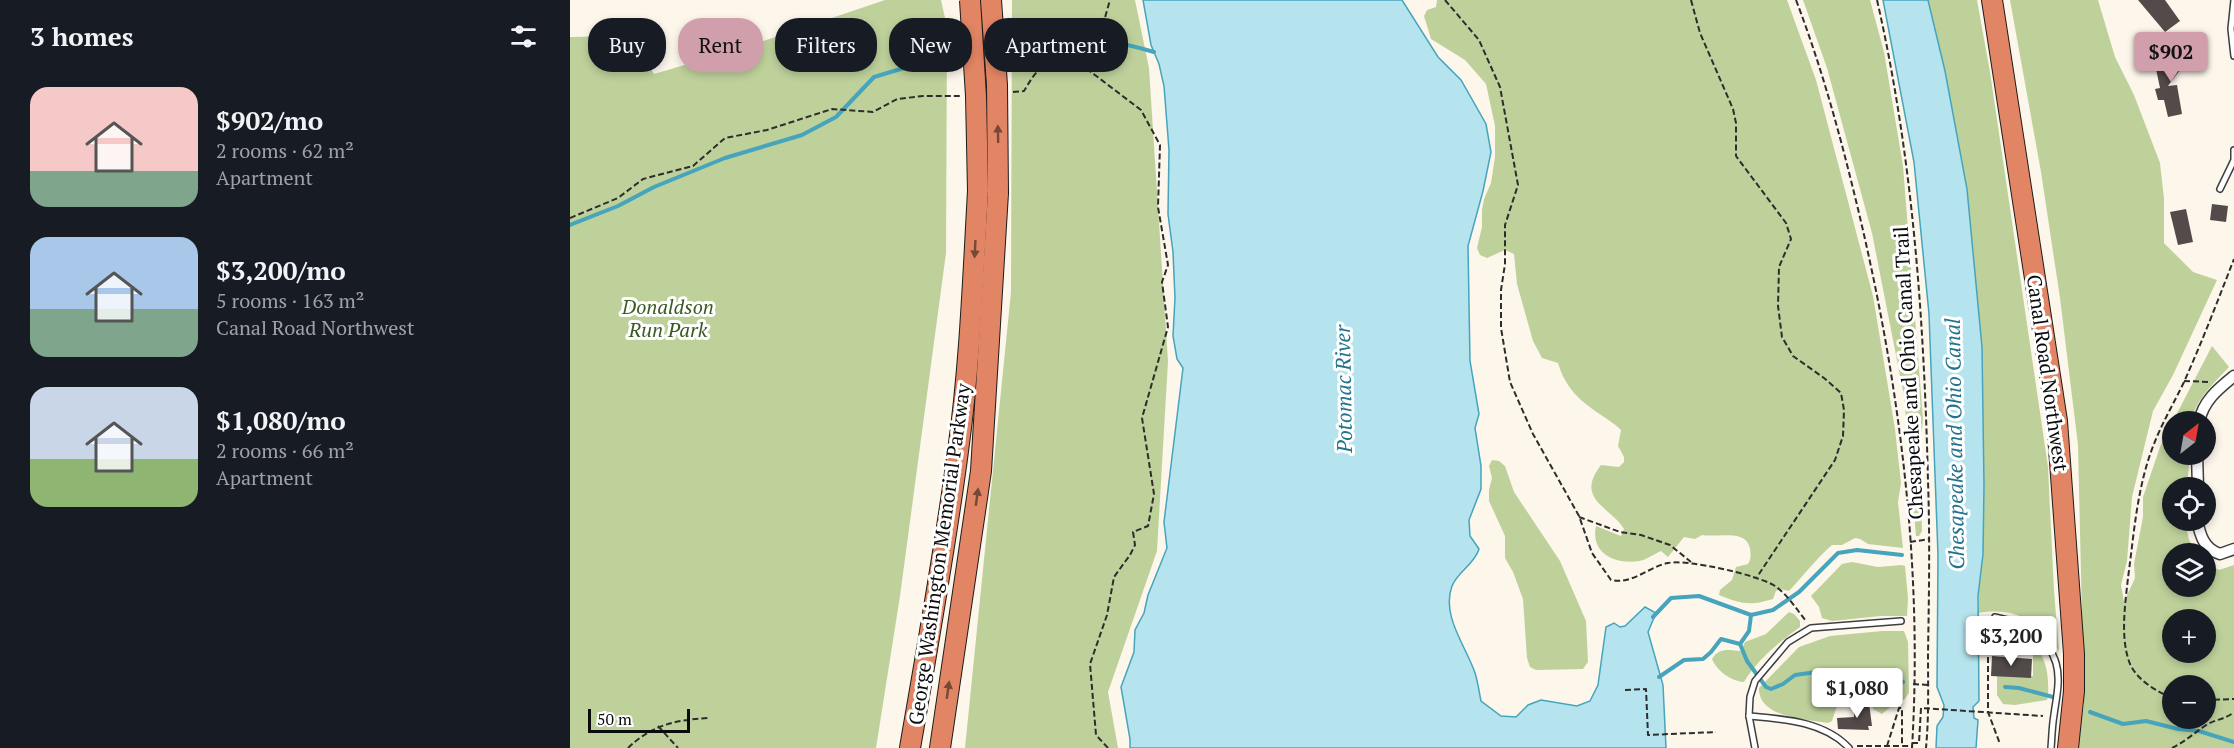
<!DOCTYPE html>
<meta charset="utf-8">
<style>
:root{--surface:#171b24;--page:#20242c;--text:#f1f3f6;--muted:#9ea1a6;--accent:#d19eac}
body{margin:0;font-family:"PT Serif",serif;background:var(--page);color:var(--text);height:100vh;display:flex;flex-direction:column;font-size:22px;white-space:nowrap}
*{box-sizing:border-box;margin:0}
p{font-size:20px;color:var(--muted)}
.icon{flex:none;width:33px;height:33px;fill:none;stroke:currentColor;stroke-width:2;stroke-linecap:round;stroke-linejoin:round}
.map{position:relative;flex:1;overflow:hidden}
.sheet{display:flex;flex-direction:column;background:var(--surface);width:570px}
.sheet>*{flex:none}
.top-card{position:absolute;left:18px;top:18px;width:570px;height:54px;display:flex;gap:12px}
.needle{width:39px;rotate:31deg}
.fabs{position:absolute;left:1592px;top:411px;display:grid;gap:12px}
.fabs a{display:grid;place-items:center;width:54px;height:54px;border-radius:50%;background:var(--surface);box-shadow:0 3px 9px #0003;font-size:30px}
.scale{position:absolute;left:18px;bottom:15px;width:102px;box-sizing:border-box;padding-left:6px;border:3px solid #0b0b0b;border-top:0;font-size:16px;line-height:21px;white-space:nowrap;color:#0b0b0b;-webkit-text-stroke:4px #fff;paint-order:stroke}
.price{position:absolute;translate:-50% -51px;padding:0 14px;border-radius:6px;background:#fff;color:#222;font-size:20px;line-height:39px;filter:drop-shadow(0 2px 3px #0008)}
.price::after{content:'';position:absolute;left:50%;top:36px;width:18px;height:14px;margin-left:-9px;background:inherit;clip-path:polygon(0 0,100% 0,50% 100%)}
.price.active{background:var(--accent);color:#111}
ul{padding:0;list-style:none}
li{display:flex;align-items:center;gap:18px;height:150px;padding:0 30px}
li span{display:grid;place-items:center;flex:none;width:168px;height:120px;border-radius:18px;color:#555}
li>.icon{margin-inline-start:auto}
span .icon{width:72px;height:72px;fill:#fffc;stroke-width:1}
li b{font-size:26px}
h2{display:flex;justify-content:space-between;align-items:center;height:72px;padding:0 30px;font-size:26px}
.chip{padding:0 21px;border-radius:24px;background:var(--surface);box-shadow:0 3px 9px #0003;font-size:21px;line-height:54px}
.chip.active{background:var(--accent);color:#111}
main{display:flex;flex:1;min-height:0}
.map>svg:first-child{display:block}
.forest{fill:#bed19b;fill-rule:evenodd}
.water{fill:#b6e4ee;stroke:#46a4bc;stroke-width:1.5}
.lines{fill:none;stroke-linecap:round;stroke-linejoin:round}
.stream{stroke:#46a4bc;stroke-width:4}
.building{fill:#524b49}
.lane-casing{stroke:#3e3e3e;stroke-width:8}
.street-casing{stroke:#3e3e3e;stroke-width:13}
.highway-casing{stroke:#1c1c1c;stroke-width:22}
.path{stroke:#2d2d2d;stroke-width:2;stroke-dasharray:6 3;stroke-linecap:butt}
.lane{stroke:#fff;stroke-width:5}
.street{stroke:#fff;stroke-width:10}
.highway{stroke:#e28564;stroke-width:20}
.highway-bridge-casing{stroke:#1c1c1c;stroke-width:22;stroke-linecap:butt}
.highway-bridge{stroke:#e28564;stroke-width:20}
.oneway{fill:#764838}
.labels{text-anchor:middle;dominant-baseline:central;stroke-width:6;stroke-linejoin:round;paint-order:stroke}
.park-label{font-size:20px;font-style:italic;fill:#3a5a24;stroke:#fff}
.street-label{font-size:20px;fill:#0b0b0b;stroke:#fff}
.water-label{font-size:21px;font-style:italic;fill:#24738d;stroke:#fff}
</style>
<main>
<section class="sheet">
<h2>3 homes<svg class="icon" aria-label="filters" viewBox="0 0 24 24"><path d="M4 7h16M4 17h16"/><circle cx="9" cy="7" r="2"/><circle cx="15" cy="17" r="2"/></svg></h2>
<ul>
<li><span style="background:linear-gradient(#f6c9c9 70%,#7fa58c 0)"><svg class="icon" aria-label="home" viewBox="0 0 24 24"><path d="M3 11l9-7 9 7M6 9v11h12V9"/></svg></span><div><b>$902/mo</b><p>2 rooms · 62 m²</p><p>Apartment</p></div></li>
<li><span style="background:linear-gradient(#a9c7e8 60%,#7fa58c 0)"><svg class="icon" aria-label="home" viewBox="0 0 24 24"><path d="M3 11l9-7 9 7M6 9v11h12V9"/></svg></span><div><b>$3,200/mo</b><p>5 rooms · 163 m²</p><p>Canal Road Northwest</p></div></li>
<li><span style="background:linear-gradient(#c9d6e8 60%,#8fb573 0)"><svg class="icon" aria-label="home" viewBox="0 0 24 24"><path d="M3 11l9-7 9 7M6 9v11h12V9"/></svg></span><div><b>$1,080/mo</b><p>2 rooms · 66 m²</p><p>Apartment</p></div></li>
</ul>
</section>
<div class="map">
<svg width="1664" height="748" viewBox="0 0 1664 748">
<rect width="100%" height="100%" fill="#fdf6eb"/>
<g class="forest">
<path d="M315,0H371L377,27L376,253L330,596L306,748H0V37L58,36L84,74L182,45Z"/>
<path d="M442,0H565L579,68L598,361L587,551L538,692L548,748H395L441,292Z"/>
<path d="M867,0H1217L1246,80L1303,296L1325,429L1331,483L1328,502L1333,548L1298,544L1290,539L1285,538L1272,545H1262C1246,559 1234,575 1219,591L1210,589L1206,591L1203,599C1180,606 1171,604 1149,595L1150,590L1162,580L1166,567L1178,564C1181,559 1181,555 1180,549C1177,528 1147,538 1132,535L1125,539L1114,537L1098,557L1091,551C1084,554 1076,560 1069,561C1045,565 1020,553 1026,526L1051,536L1054,529C1041,507 1004,500 1031,465L1049,467L1054,462V457L1048,446L1051,430C1044,423 1037,419 1028,413C1009,400 995,387 988,363L972,358L963,341L947,284L944,254L935,250L917,258L910,255L907,248L912,227V210L914,199L921,183L925,157V126L916,84L895,60L861,39L854,16L857,10L866,7Z"/>
<path d="M1233,0H1300L1314,52L1333,166L1353,419L1350,449L1352,531L1349,536H1346L1334,396L1302,233L1257,68Z"/>
<path d="M1358,0H1407L1420,72L1478,467L1484,591L1489,651C1465,620 1447,607 1408,613L1414,486L1412,347L1397,189L1375,71Z"/>
<path d="M1440,0H1528L1545,57L1564,95L1590,163L1594,199V243L1623,272L1647,280L1603,375L1583,411L1562,497L1557,561L1551,585L1554,602L1565,578L1564,564L1573,517V497L1590,447L1602,423V454L1620,455L1617,487L1602,488V520L1615,521L1619,540L1628,553L1602,554V586H1635V562L1649,570L1664,565V748H1508L1514,704L1508,445L1490,298L1471,172ZM1602,620H1635V652H1602ZM1602,686H1635V718H1602Z"/>
<path d="M1642,346L1659,367C1646,381 1624,401 1622,421H1603Z"/>
<path d="M922,460L929,461L935,466L944,492L990,561L1016,621L1018,662L1013,669L966,670L960,667L957,658L953,599L943,572L935,558V536L919,501V490L922,478L919,466Z"/>
<path d="M1282,562L1308,567L1332,565L1335,566L1338,598L1337,616H1311L1262,621L1252,618L1249,607L1241,596L1272,564Z"/>
<path d="M1219,612L1224,614L1230,621V627C1209,642 1187,660 1174,682C1161,681 1147,671 1142,659C1149,647 1159,650 1171,651L1175,642L1196,634Z"/>
<path d="M1418,624C1452,628 1476,645 1478,681C1478,687 1479,693 1477,700L1445,705L1433,704L1427,695V676H1463V655C1448,651 1433,647 1419,639L1416,631Z"/>
<path d="M1312,631H1334L1338,642L1339,693L1334,700L1325,703L1312,714L1303,709L1301,700L1273,702L1267,706L1262,721L1258,723C1237,719 1188,718 1189,688L1229,647L1260,636Z"/>
</g>
<g class="water">
<path d="M573,0H832L868,57L891,80L916,124L921,152L913,191L898,246L900,361L909,414L905,428L911,466V489L899,520L900,536L909,549C904,565 888,571 882,586C871,616 896,646 905,673C908,682 909,692 911,701L931,716L946,717L958,705L971,700L1007,706L1020,701L1028,685L1036,627L1044,623L1050,627L1055,626L1075,607L1086,613L1078,632L1093,685L1096,748H560V739L551,687L564,652L565,630L574,613L578,595L597,548L594,522L613,368L607,359L603,336L605,298L603,252L598,214L599,150L594,86L589,64L581,45Z"/>
<path d="M1313,0H1358L1375,71L1397,189L1412,347L1414,486L1413,554L1408,596L1409,701L1403,707L1404,718L1408,720L1406,748H1366L1367,726L1373,717L1374,705L1367,687L1368,555L1359,314L1344,162Z"/>
</g>
<g class="lines">
<g class="stream">
<path d="M431,42C484,29 532,37 584,52"/>
<path d="M0,225L48,206L84,187L155,158L232,135L266,117L304,77L397,49"/>
<path d="M1083,617L1101,598L1129,596L1181,615L1203,610L1229,592L1268,553L1287,550L1332,555"/>
<path d="M1170,644L1179,631L1181,615"/>
<path d="M1089,677L1114,660L1133,659L1141,652L1151,639L1170,644L1177,661L1196,687L1201,689L1213,684L1225,675L1261,670L1302,671L1333,682"/>
<path d="M1435,687L1449,688L1483,697"/>
<path d="M1520,712L1553,724L1576,721L1608,729L1629,731L1664,742"/>
</g>
</g>
<g class="building">
<path d="M1568,0H1595L1610,21L1595,32Z"/>
<path d="M1609,45L1621,55L1598,86L1607,85L1612,114L1598,117L1594,100H1588L1585,89L1590,88L1586,69L1611,63L1601,56Z"/>
<path d="M1642,204L1658,206L1656,222L1640,220Z"/>
<path d="M1616,209L1623,242L1608,245L1600,212Z"/>
<path d="M1422,656L1462,659L1461,678L1421,676Z"/>
<path d="M1299,703L1302,726H1298L1299,730L1268,729L1267,718L1284,717V709L1286,704Z"/>
</g>
<g class="lines">
<defs>
<g id="lane">
<path d="M1664,0L1661,29L1664,56"/>
<path d="M1650,189L1664,160V150"/>
<path d="M1425,617C1450,622 1478,636 1486,663C1491,680 1486,699 1484,715C1482,726 1482,737 1481,748"/>
<path d="M1179,716C1213,719 1254,721 1279,748"/>
<path d="M1185,748L1179,716L1180,697L1185,681L1218,642L1241,628L1331,621"/>
</g>
<g id="street">
<path d="M1629,422C1633,401 1648,389 1664,376"/>
<path d="M1627,454L1628,488"/>
<path d="M1627,520C1630,535 1634,549 1650,554L1664,549"/>
</g>
<g id="highway">
<path d="M1422,0L1487,421L1504,654V691L1498,748"/>
<path d="M340,748C357,649 375,550 388,451C400,365 403,278 408,191"/>
<path d="M370,748L411,471L428,193"/>
</g>
</defs>
<use href="#lane" class="lane-casing"/>
<use href="#street" class="street-casing"/>
<use href="#highway" class="highway-casing"/>
<g class="path">
<path d="M875,0L909,40L930,87L948,185L935,225V264L931,290V328L940,382L963,434L1009,516L1022,553L1041,580C1062,585 1078,567 1098,563C1118,559 1188,575 1205,586C1218,595 1227,610 1236,621"/>
<path d="M1121,0L1130,33L1163,109L1166,123V156L1216,223L1221,239L1209,267L1208,306L1212,337L1223,356L1254,378L1271,393L1274,410L1273,436L1265,460L1187,577"/>
<path d="M1226,0C1252,68 1271,138 1288,209C1330,385 1353,567 1342,748"/>
<path d="M1307,0C1343,158 1354,319 1358,481C1360,538 1359,596 1358,653C1358,685 1359,716 1356,748"/>
<path d="M443,92L454,91C468,67 473,63 500,56"/>
<path d="M0,218L48,198L73,179L123,166L155,138L197,130L262,109L303,112L327,99L353,96H390"/>
<path d="M1614,381L1639,382"/>
<path d="M1009,517L1050,532L1071,535L1100,545L1121,562"/>
<path d="M1340,542L1360,539"/>
<path d="M1418,657V712L1430,744"/>
<path d="M1343,684L1358,685"/>
<path d="M1055,690L1076,689L1078,735L1146,732"/>
<path d="M1602,698C1586,691 1568,681 1560,664C1550,639 1555,605 1558,578C1564,534 1567,486 1584,444C1592,423 1604,403 1614,382C1632,342 1648,300 1664,259"/>
<path d="M1635,700L1664,699"/>
<path d="M88,726L108,748"/>
<path d="M1342,743H1349L1351,708L1473,716"/>
<path d="M1287,746H1332"/>
<path d="M1317,746L1329,708H1332V746H1342"/>
<path d="M58,748C82,725 105,720 138,718"/>
<path d="M538,748L526,735L520,664L537,615L544,577L560,555L565,545L563,532L578,526L584,494L572,418L598,327L592,282L598,265L588,207L590,145L571,110L500,56C504,46 518,31 529,29L534,21L540,0"/>
<path d="M1602,748C1615,742 1625,732 1638,724C1647,719 1656,719 1664,712"/>
</g>
<use href="#lane" class="lane"/>
<use href="#street" class="street"/>
<use href="#highway" class="highway"/>
<defs>
<g id="highway-bridge">
<path d="M400,0L406,96L408,191"/>
<path d="M421,0L427,85L428,193"/>
</g>
</defs>
<use href="#highway-bridge" class="highway-bridge-casing"/>
<use href="#highway-bridge" class="highway-bridge"/>
</g>
<defs><path id="oneway-solid" d="M-6-.8H1V-3.2L6.5 0L1 3.2V.8H-6Z" transform="scale(1.5)"/></defs>
<g class="oneway">
<use href="#oneway-solid" transform="translate(428 134) rotate(-91)"/>
<use href="#oneway-solid" transform="translate(405 249) rotate(93)"/>
<use href="#oneway-solid" transform="translate(407 497) rotate(-82)"/>
<use href="#oneway-solid" transform="translate(378 690) rotate(-82)"/>
</g>
<g class="labels">
<g class="park-label">
<text x="98" y="306">Donaldson<tspan x="98" dy="23">Run Park</tspan></text>
</g>
<g class="street-label">
<text transform="translate(1338 373) rotate(-93)">Chesapeake and Ohio Canal Trail</text>
<text transform="translate(1478 373) rotate(82)">Canal Road Northwest</text>
<text transform="translate(369 554) rotate(-82)">George Washington Memorial Parkway</text>
</g>
<g class="water-label">
<text transform="translate(773 389) rotate(-91)">Potomac River</text>
<text transform="translate(1384 444) rotate(-91)">Chesapeake and Ohio Canal</text>
</g>
</g>
</svg>
<div class="fabs">
<a><svg class="needle" viewBox="-14 -14 28 28"><path d="M0-13l5 13h-10z" fill="#e53935"/><path d="M0 13l5-13h-10z" fill="#9ea1a6"/></svg></a>
<a><svg class="icon" aria-label="locate" viewBox="0 0 24 24"><circle cx="12" cy="12" r="6"/><path d="M12 2v4M12 18v4M2 12h4M18 12h4"/></svg></a>
<a><svg class="icon" aria-label="layers" viewBox="0 0 24 24"><path d="M12 4l9 5-9 5-9-5zM3 14l9 5 9-5"/></svg></a>
<a>+</a>
<a>−</a>
</div>
<div class="scale">50 m</div>
<b class="price active" style="left:1601px;top:83px">$902</b>
<b class="price" style="left:1441px;top:667px">$3,200</b>
<b class="price" style="left:1287px;top:719px">$1,080</b>
<div class="top-card">
<a class="chip">Buy</a>
<a class="chip active">Rent</a>
<a class="chip">Filters</a>
<a class="chip">New</a>
<a class="chip">Apartment</a>
</div>
</div>
</main>
